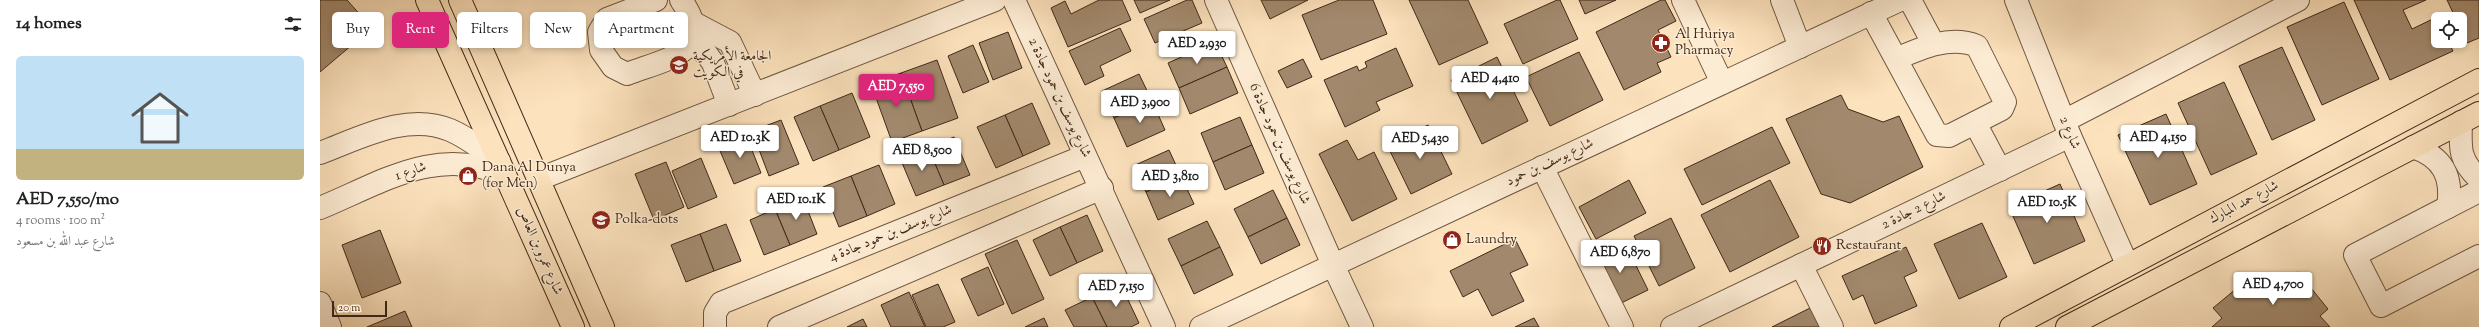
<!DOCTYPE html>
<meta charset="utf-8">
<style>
:root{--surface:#fff;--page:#f6f6f6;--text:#222;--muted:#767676;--line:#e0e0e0;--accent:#db2777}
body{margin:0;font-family:"Sorts Mill Goudy",Amiri,serif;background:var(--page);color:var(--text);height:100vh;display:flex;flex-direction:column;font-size:15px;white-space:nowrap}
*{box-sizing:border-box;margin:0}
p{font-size:13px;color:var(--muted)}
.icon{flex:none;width:22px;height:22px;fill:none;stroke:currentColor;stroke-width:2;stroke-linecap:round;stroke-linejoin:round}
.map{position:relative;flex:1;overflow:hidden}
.panel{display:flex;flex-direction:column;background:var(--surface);width:320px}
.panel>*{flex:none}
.banner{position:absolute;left:12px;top:12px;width:380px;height:36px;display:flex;gap:8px}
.tools{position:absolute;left:2111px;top:12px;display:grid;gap:8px}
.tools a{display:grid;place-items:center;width:36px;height:36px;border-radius:6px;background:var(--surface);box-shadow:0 2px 6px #0003;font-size:20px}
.scale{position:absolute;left:12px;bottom:10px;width:55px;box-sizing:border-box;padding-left:4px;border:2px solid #402917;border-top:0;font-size:11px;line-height:14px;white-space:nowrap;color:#402917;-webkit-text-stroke:3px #fdecd4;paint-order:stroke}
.price{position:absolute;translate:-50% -34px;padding:0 9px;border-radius:4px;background:#fff;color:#222;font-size:13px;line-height:26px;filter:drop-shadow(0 1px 2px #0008)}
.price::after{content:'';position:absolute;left:50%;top:24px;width:12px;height:9px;margin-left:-6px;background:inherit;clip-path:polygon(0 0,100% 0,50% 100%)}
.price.selected{background:var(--accent);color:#fff}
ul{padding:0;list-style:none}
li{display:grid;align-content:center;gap:8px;height:212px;padding:0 16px}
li+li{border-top:1px solid var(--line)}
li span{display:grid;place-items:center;height:124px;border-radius:6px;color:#555}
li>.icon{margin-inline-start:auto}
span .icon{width:72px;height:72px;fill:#fffc;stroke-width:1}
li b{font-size:17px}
h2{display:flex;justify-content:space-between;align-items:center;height:48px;padding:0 16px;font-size:17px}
.tag{padding:0 14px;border-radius:6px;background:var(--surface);box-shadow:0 2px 6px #0003;font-size:14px;line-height:36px}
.tag.selected{background:var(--accent);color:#fff}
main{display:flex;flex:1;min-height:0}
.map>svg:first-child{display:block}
.building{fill:#a2896d;stroke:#402917}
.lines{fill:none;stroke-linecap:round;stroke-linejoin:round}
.minor-casing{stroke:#6f5740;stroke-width:24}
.major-casing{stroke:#402917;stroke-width:24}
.minor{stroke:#fdecd4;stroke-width:22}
.major{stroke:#fce2bd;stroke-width:22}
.labels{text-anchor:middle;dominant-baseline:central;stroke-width:3;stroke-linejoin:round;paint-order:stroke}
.poi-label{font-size:14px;fill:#402917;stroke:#fdecd4;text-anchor:start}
.street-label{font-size:14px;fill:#402917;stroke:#fdecd4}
</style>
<main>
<section class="panel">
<h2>14 homes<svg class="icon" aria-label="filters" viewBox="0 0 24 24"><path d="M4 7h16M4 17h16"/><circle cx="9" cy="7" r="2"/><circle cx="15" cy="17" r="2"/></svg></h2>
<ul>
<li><span style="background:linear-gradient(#bfe0f5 75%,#c2b280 0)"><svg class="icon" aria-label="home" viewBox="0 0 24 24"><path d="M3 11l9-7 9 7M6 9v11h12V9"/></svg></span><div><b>AED 7,550/mo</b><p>4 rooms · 100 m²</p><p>شارع عبد الله بن مسعود</p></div></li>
</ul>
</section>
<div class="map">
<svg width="2159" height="327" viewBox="0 0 2159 327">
<rect width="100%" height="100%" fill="#fce2bd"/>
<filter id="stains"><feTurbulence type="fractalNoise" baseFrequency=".005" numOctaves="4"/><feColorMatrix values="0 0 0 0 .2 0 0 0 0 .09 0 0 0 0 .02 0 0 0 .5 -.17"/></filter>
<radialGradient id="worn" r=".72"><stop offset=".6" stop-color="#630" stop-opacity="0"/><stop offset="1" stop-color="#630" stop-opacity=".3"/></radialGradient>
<g class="building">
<path d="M0,0H27L52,28L0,72Z"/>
<path d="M779,0H802L811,20L748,47L731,8L745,1L751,14Z"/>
<path d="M814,0H850L820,13Z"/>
<path d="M867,0H872L882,23L835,43L824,19Z"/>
<path d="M941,0H988L950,19Z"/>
<path d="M1019,0H1053L1067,34L1001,60L982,15Z"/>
<path d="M1089,0H1148L1168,43L1119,65Z"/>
<path d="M1237,0H1240L1258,39L1203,64L1184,24Z"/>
<path d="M1259,0H1296L1265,14Z"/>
<path d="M1341,0H1345L1356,21L1338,30L1351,57L1337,63L1341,72L1304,90L1276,32Z"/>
<path d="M2034,0H2106L2083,10L2092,29L2117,17L2118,41H2128L2133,51L2070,80Z"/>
<path d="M2127,0H2159V38L2147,43L2140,28V19H2136Z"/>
<path d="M2024,2L2059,79L2002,105L1967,27Z"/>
<path d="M800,28L811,51L780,66L784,76L765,85L749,51Z"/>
<path d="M688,32L702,68L673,80L659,43Z"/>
<path d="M895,42L907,67L859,88L848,63Z"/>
<path d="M653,45L669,82L643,93L628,56Z"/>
<path d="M1962,47L1995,120L1952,140L1919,66Z"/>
<path d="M1076,48L1093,86L1056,102L1060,110L1025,127L1004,80L1037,66L1039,71L1047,67L1045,62Z"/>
<path d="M1259,52L1283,100L1230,126L1206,77Z"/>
<path d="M1177,57L1208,121L1162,144L1131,80Z"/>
<path d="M983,59L992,77L967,88L958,71Z"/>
<path d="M617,60L638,118L602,131L581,73Z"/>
<path d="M907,67L918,93L870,114L859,88Z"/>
<path d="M581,73L602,131L572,142L551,84Z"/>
<path d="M819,74L832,101L794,118L782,91Z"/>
<path d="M1904,82L1937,154L1891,175L1858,103Z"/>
<path d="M532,93L550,137L519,150L500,106Z"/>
<path d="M1521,95L1528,109L1563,122L1579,116L1603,167L1530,203L1501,194L1466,119Z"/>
<path d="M832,101L845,130L807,147L794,118Z"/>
<path d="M712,103L730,144L703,156L685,115Z"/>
<path d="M500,106L519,150L493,161L474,117Z"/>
<path d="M1846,114L1877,184L1830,205L1798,135Z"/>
<path d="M685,115L703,156L676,168L657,127Z"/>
<path d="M920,117L932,145L893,162L881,133Z"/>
<path d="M461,120L479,164L449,176L432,131Z"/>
<path d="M1108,125L1132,174L1091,194L1067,145Z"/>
<path d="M1452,127L1470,163L1382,205L1364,169Z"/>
<path d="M426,135L441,173L414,184L398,146Z"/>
<path d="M634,137L650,175L624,185L608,147Z"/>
<path d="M1027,140L1038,160L1054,152L1077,199L1032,221L999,154Z"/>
<path d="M932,145L944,173L905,190L893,162Z"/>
<path d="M608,147L624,185L596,196L580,158Z"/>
<path d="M849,150L861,176L826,192L813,166Z"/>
<path d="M381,158L397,197L368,209L352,171Z"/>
<path d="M346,162L364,207L334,220L315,174Z"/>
<path d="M559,165L575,204L547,216L531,176Z"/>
<path d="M531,176L547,216L519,227L503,187Z"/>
<path d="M861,176L874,204L838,220L826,192Z"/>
<path d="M1309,180L1326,213L1276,239L1259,207Z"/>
<path d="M1450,180L1479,237L1410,272L1381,215Z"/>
<path d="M1740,184L1765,241L1714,264L1689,207Z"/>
<path d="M953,190L967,218L928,237L914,209Z"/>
<path d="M483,198L497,234L470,245L455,209Z"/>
<path d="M455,209L470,245L444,255L430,220Z"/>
<path d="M767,215L783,251L757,263L740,227Z"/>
<path d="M967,218L980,245L941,264L928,237Z"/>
<path d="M1351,218L1375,268L1339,286L1314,236Z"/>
<path d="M887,221L900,247L861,266L848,239Z"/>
<path d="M1662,223L1687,277L1639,299L1614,244Z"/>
<path d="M406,224L421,261L394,271L380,234Z"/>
<path d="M740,227L757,263L730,276L713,240Z"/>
<path d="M60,230L81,283L42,298L22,245Z"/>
<path d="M380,234L394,271L366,282L351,245Z"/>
<path d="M1195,239L1208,265L1190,273L1204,301L1172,316L1158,289L1143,297L1130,271Z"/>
<path d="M697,240L724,299L692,314L665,254Z"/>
<path d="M1304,241L1328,290L1295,306L1271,257Z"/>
<path d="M900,247L913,275L874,294L861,266Z"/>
<path d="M1586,247L1597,271L1584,277L1597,306L1555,324L1543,295L1533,300L1522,276Z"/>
<path d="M668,267L684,304L658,316L641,279Z"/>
<path d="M1978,272L2008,309L2000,316L2010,327H1892L1902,318L1893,308L1922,284L1930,291L1941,283H1957Z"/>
<path d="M800,283L819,323L811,327H787L772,297Z"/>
<path d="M618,284L635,322L623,327H606L592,295Z"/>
<path d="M589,292L605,327H571L561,305Z"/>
<path d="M772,297L787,327H754L745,310Z"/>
<path d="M1496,305L1507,327H1452Z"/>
<path d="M85,311L92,327H47Z"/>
<path d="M724,318L728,327H705Z"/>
<path d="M1214,318L1219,327H1195Z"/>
<path d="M543,319L547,327H527Z"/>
</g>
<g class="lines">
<defs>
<g id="minor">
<path d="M336,0L287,19L279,32L281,50L293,67L307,74C346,59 398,52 361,0"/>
<path d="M694,0L844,327"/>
<path d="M896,0L1013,265L1042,327"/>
<path d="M1363,0L1402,83"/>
<path d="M1462,0L1480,47"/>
<path d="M1590,0L1613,43"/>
<path d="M1696,0L1750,136L1807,264"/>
<path d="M1551,13L1617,135L1629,136L1682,109L1685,102L1657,46C1630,35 1601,48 1576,59"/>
<path d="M374,23L410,42L435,95"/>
<path d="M370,44L386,53L393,63L409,105"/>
<path d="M1744,121L1978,0"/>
<path d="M2141,122C2140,149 2139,160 2159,179"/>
<path d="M1655,123L1680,170"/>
<path d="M2093,147C2123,157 2133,177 2128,207"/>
<path d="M0,153C40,138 87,112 130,130C147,137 163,150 179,161"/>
<path d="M1222,167L1302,327"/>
<path d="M219,179L675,0"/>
<path d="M2159,191L2035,255L2061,306L2159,256"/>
<path d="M0,208C63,182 117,145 185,175"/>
<path d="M1481,265L1512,327"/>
<path d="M0,303L10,327"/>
<path d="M395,327V313L401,303L765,156"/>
<path d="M459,327L782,188"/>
<path d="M881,327L1580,0"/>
<path d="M1352,327L1750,136"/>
</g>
<g id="major">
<path d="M107,0L253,327"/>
<path d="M140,0L283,327"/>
<path d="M1691,327L2159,80"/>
<path d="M1747,327L2159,113"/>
</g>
</defs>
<use href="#minor" class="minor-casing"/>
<use href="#major" class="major-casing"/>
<use href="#minor" class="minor"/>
<use href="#major" class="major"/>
</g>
<defs>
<symbol id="pharmacy-disc" viewBox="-11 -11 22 22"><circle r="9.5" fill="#8f2418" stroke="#fdecd4"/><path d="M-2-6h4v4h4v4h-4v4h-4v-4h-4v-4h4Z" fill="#fff"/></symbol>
<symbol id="university-disc" viewBox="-11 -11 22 22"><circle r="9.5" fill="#8f2418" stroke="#fdecd4"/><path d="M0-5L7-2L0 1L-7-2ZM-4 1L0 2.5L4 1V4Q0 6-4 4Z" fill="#fff"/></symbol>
<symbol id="shop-disc" viewBox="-11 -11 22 22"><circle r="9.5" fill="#8f2418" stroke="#fdecd4"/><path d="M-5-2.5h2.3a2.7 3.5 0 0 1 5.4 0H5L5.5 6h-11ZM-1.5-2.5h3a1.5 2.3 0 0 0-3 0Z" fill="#fff"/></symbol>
<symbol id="school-disc" viewBox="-11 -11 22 22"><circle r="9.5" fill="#8f2418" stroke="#fdecd4"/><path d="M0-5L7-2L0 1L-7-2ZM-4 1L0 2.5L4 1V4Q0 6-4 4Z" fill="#fff"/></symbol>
<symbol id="restaurant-disc" viewBox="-11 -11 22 22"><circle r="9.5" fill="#8f2418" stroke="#fdecd4"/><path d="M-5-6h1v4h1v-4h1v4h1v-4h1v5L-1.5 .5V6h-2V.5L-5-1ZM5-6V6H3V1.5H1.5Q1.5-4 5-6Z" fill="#fff"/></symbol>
</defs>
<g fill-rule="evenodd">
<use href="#pharmacy-disc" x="1330" y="32" width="22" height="22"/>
<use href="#university-disc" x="348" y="54" width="22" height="22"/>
<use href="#shop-disc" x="137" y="165" width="22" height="22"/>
<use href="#school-disc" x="270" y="209" width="22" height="22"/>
<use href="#shop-disc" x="1121" y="229" width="22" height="22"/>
<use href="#restaurant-disc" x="1491" y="235" width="22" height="22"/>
</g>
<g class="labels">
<g class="poi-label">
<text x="1355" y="35">Al Huriya<tspan x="1355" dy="16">Pharmacy</tspan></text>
<text x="373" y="57">الجامعة الأمريكية<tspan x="373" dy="16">في الكويت</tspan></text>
<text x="162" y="168">Dana Al Dunya<tspan x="162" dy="16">(for Men)</tspan></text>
<text x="295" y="220">Polka-dots</text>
<text x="1146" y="240">Laundry</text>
<text x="1516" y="246">Restaurant</text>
</g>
<g class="street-label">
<text transform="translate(739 98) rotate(65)">شارع يوسف بن حمود جادة 2</text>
<text transform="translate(1749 133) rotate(67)">شارع 2</text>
<text transform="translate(959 144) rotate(66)">شارع يوسف بن حمود جادة 6</text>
<text transform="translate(1230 163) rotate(-25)">شارع يوسف بن حمود</text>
<text transform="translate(91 172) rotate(-19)">شارع 1</text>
<text transform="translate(1924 203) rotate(-28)">شارع حمد المبارك</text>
<text transform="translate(1594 211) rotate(-26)">شارع 2 جادة 2</text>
<text transform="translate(571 234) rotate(-22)">شارع يوسف بن حمود جادة 4</text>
<text transform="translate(219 251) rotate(66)">شارع عمرو بن العاص</text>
</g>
</g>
<rect width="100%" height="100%" filter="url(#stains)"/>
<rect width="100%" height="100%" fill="url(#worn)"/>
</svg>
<div class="tools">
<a><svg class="icon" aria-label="locate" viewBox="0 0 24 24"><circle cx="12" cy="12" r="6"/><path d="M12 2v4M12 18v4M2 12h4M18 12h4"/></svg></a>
</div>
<div class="scale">20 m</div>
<b class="price" style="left:877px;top:65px">AED 2,930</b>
<b class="price" style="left:1170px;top:100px">AED 4,410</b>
<b class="price selected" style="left:576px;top:108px">AED 7,550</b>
<b class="price" style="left:820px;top:124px">AED 3,900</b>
<b class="price" style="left:420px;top:159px">AED 10.3K</b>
<b class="price" style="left:1838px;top:159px">AED 4,150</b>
<b class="price" style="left:1100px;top:160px">AED 5,430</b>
<b class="price" style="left:602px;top:172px">AED 8,500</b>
<b class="price" style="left:850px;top:198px">AED 3,810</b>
<b class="price" style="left:476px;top:221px">AED 10.1K</b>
<b class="price" style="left:1727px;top:224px">AED 10.5K</b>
<b class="price" style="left:1300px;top:274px">AED 6,870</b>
<b class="price" style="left:1953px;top:306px">AED 4,700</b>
<b class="price" style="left:796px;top:308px">AED 7,150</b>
<div class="banner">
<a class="tag">Buy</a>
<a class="tag selected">Rent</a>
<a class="tag">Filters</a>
<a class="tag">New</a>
<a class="tag">Apartment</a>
</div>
</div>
</main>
